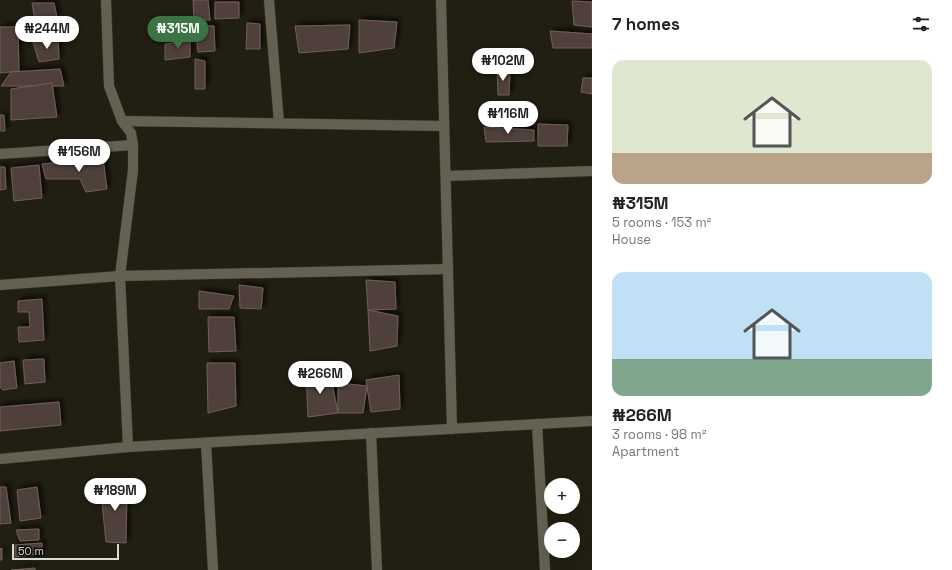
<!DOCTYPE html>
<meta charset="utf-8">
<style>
:root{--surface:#fff;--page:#f2f2f2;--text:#222;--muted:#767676;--accent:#3b7344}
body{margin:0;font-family:"Space Grotesk",sans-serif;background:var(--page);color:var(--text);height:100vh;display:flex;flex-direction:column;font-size:15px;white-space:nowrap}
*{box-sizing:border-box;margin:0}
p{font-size:13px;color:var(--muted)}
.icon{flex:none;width:22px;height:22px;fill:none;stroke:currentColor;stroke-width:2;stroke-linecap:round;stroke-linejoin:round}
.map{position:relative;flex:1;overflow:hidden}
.drawer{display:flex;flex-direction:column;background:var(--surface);width:360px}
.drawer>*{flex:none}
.controls{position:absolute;left:544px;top:478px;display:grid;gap:8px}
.controls a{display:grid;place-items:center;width:36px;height:36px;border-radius:50%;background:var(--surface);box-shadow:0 4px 16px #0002;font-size:20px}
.scale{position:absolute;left:12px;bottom:10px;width:107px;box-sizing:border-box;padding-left:4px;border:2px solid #dbdad1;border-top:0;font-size:11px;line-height:14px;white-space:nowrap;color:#dbdad1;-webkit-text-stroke:3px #090804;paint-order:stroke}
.price{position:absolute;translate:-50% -34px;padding:0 9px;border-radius:14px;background:#fff;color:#222;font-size:13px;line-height:26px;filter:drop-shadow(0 1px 2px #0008)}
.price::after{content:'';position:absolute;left:50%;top:24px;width:12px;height:9px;margin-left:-6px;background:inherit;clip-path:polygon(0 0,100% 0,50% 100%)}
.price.selected{background:var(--accent);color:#fff}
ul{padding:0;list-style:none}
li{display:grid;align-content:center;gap:8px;height:212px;padding:0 20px}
li span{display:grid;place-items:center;height:124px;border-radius:12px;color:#555}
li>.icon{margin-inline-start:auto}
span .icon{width:72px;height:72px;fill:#fffc;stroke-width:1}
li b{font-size:17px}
h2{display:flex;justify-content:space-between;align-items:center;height:48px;padding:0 20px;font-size:17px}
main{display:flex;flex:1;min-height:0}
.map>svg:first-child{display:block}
.building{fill:#50403a;stroke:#705f59;filter:url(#shadow)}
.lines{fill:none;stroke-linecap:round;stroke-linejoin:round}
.minor-casing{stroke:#39362f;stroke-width:11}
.minor{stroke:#646152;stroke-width:10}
</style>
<main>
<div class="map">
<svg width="592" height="570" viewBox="0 0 592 570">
<defs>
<filter id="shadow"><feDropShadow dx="3.5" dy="-3.5" stdDeviation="2" flood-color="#0009"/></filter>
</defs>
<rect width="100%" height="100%" fill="#211f11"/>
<g class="building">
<path d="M193,0H208L210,20H194Z"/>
<path d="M572,1L592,2V27L574,25Z"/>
<path d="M215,2H239V18L215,19Z"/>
<path d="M32,3H54L57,17L35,21Z"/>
<path d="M359,20L397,22L394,48L359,53Z"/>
<path d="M164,23H191L193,36L164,34Z"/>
<path d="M247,23L260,24V49H246Z"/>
<path d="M195,25L214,26L215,51L198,52Z"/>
<path d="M350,25L348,49L299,53L295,26Z"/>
<path d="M0,27H18L19,71L0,73Z"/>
<path d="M550,31L592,34V48H553Z"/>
<path d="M58,37L59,59L39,62L33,42Z"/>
<path d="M190,41V57L165,60V44Z"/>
<path d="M195,59L205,61V89H195Z"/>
<path d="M497,68L510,72L509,95H498Z"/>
<path d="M60,69L64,86H1L11,72Z"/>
<path d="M583,78H592V94L581,92Z"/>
<path d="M52,83L57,117L11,120V89Z"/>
<path d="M501,109H528L526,123H501Z"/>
<path d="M0,115H4L5,131H0Z"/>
<path d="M538,124L568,125L567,146H538Z"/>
<path d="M484,127L534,130V141L486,142Z"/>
<path d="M103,158L107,189L86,192L80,179H46L42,164Z"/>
<path d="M39,165L42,198L14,201L11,168Z"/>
<path d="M0,167H5L6,189L0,190Z"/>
<path d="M366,280L395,282L396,309L368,310Z"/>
<path d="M239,285L263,288L261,309L240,308Z"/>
<path d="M199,291L234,296L229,309H199Z"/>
<path d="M42,299L44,340L19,342L18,327H30L29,312H18V301Z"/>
<path d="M368,310L398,316L397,346L370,351Z"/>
<path d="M208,317H234L236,351L209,352Z"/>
<path d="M44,359L45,382L25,384L23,360Z"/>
<path d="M14,361L17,388L3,390L0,387V363Z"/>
<path d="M207,363H235L236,406L208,413Z"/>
<path d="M306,373H330L338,413L308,417Z"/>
<path d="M399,375L400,409L371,412L366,380Z"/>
<path d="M338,383L367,386L363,413H338Z"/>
<path d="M59,402L61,425L0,431V407Z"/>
<path d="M100,483L127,487L126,543L106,542Z"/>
<path d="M0,487H6L11,523L0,524Z"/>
<path d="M37,487L41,518L20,521L17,490Z"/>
<path d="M39,529V540L20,541L16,530Z"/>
<path d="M42,543V553L15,557V545Z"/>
<path d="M2,548V560H0V549Z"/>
<path d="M35,568V570H11Z"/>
</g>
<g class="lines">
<defs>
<g id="minor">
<path d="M106,0L109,86L122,121L131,133L133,145V170L120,276L128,447"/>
<path d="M269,0L279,123"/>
<path d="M441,0L452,429"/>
<path d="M122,121L444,126"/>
<path d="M0,154L133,145"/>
<path d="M446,176L592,171"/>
<path d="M0,285L120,276L448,269"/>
<path d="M537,424L545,570"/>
<path d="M371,433L377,570"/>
<path d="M206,443L213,570"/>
<path d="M0,459L128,447L592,421"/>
</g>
</defs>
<use href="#minor" class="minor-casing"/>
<use href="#minor" class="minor"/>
</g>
</svg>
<div class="controls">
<a>+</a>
<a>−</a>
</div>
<div class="scale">50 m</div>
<b class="price" style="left:47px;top:50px">₦244M</b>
<b class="price selected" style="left:178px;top:50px">₦315M</b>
<b class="price" style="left:503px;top:82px">₦102M</b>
<b class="price" style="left:508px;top:135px">₦116M</b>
<b class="price" style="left:79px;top:173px">₦156M</b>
<b class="price" style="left:320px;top:395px">₦266M</b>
<b class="price" style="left:115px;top:512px">₦189M</b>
</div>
<section class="drawer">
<h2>7 homes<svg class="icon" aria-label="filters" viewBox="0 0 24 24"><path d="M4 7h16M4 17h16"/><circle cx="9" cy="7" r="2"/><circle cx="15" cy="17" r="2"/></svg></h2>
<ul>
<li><span style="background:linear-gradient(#dfe7d0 75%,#b9a48a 0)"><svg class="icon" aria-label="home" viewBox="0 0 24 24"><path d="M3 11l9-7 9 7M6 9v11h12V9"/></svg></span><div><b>₦315M</b><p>5 rooms · 153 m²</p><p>House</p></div></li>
<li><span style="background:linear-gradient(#bfe0f5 70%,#7fa58c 0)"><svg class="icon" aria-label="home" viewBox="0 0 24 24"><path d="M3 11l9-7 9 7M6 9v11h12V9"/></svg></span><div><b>₦266M</b><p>3 rooms · 98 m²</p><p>Apartment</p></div></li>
</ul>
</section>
</main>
